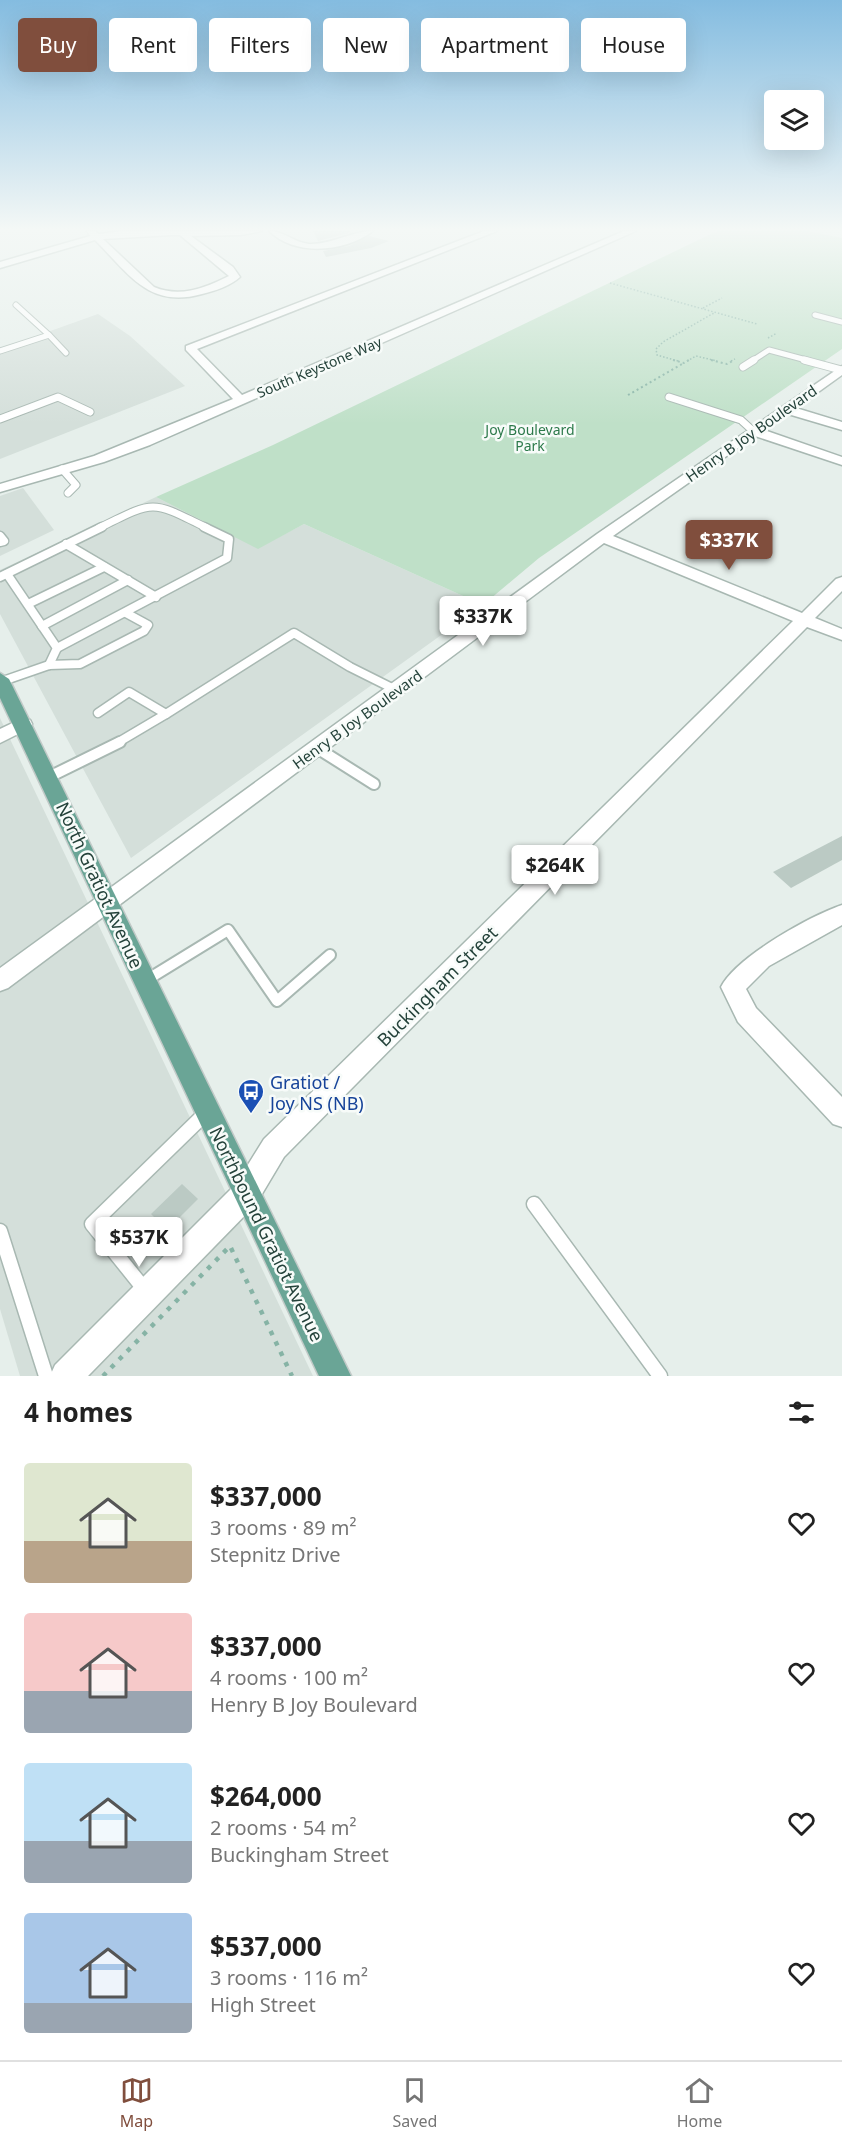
<!DOCTYPE html>
<meta charset="utf-8">
<style>
:root{--surface:#fff;--page:#f2f2f2;--text:#222;--muted:#767676;--line:#e0e0e0;--accent:#804e3d}
body{margin:0;font-family:"Noto Sans",sans-serif;background:var(--page);color:var(--text);height:100vh;display:flex;flex-direction:column;font-size:22px;white-space:nowrap}
*{box-sizing:border-box;margin:0}
p{font-size:20px;color:var(--muted)}
.icon{flex:none;width:33px;height:33px;fill:none;stroke:currentColor;stroke-width:2;stroke-linecap:round;stroke-linejoin:round}
.map{position:relative;height:1376px;overflow:hidden}
.panel{display:flex;flex-direction:column;background:var(--surface);flex:1}
.panel>*{flex:none}
.banner{position:absolute;left:18px;top:18px;width:807px;height:54px;display:flex;gap:12px}
.fabs{position:absolute;left:764px;top:90px;display:grid;gap:12px}
.fabs a{display:grid;place-items:center;width:60px;height:60px;border-radius:6px;background:var(--surface);box-shadow:0 6px 24px #0002;font-size:30px}
.price{position:absolute;translate:-50% -51px;padding:0 14px;border-radius:6px;background:#fff;color:#222;font-size:20px;line-height:39px;filter:drop-shadow(0 2px 3px #0008)}
.price::after{content:'';position:absolute;left:50%;top:36px;width:18px;height:14px;margin-left:-9px;background:inherit;clip-path:polygon(0 0,100% 0,50% 100%)}
.price.on{background:var(--accent);color:#fff}
ul{padding:0;list-style:none}
li{display:flex;align-items:center;gap:18px;height:150px;padding:0 24px}
li span{display:grid;place-items:center;flex:none;width:168px;height:120px;border-radius:6px;color:#555}
li>.icon{margin-inline-start:auto}
span .icon{width:72px;height:72px;fill:#fffc;stroke-width:1}
li b{font-size:26px}
h2{display:flex;justify-content:space-between;align-items:center;height:72px;padding:0 24px;font-size:26px}
.chip{padding:0 21px;border-radius:6px;background:var(--surface);box-shadow:0 6px 24px #0002;font-size:21px;line-height:54px}
.chip.on{background:var(--accent);color:#fff}
.tabs{display:flex;justify-content:space-around;align-items:center;height:84px;border-top:2px solid var(--line);background:var(--surface);font-size:16px;color:var(--muted)}
.tabs a{display:grid;justify-items:center;gap:3px}
.tabs .on{color:var(--accent)}
.map>svg:first-child{display:block}
.built{fill:#d4dfda}
.green{fill:#bfe0c8}
.building{fill:#bbcac4}
.lines{fill:none;stroke-linecap:round;stroke-linejoin:round}
.lane-far4-casing{stroke:#a8b8b2;stroke-width:7}
.lane-far3-casing{stroke:#a8b8b2;stroke-width:9}
.lane-far2-casing{stroke:#a8b8b2;stroke-width:11}
.lane-far1-casing{stroke:#a8b8b2;stroke-width:14}
.lane-casing{stroke:#a8b8b2;stroke-width:17}
.street-casing{stroke:#a8b8b2;stroke-width:3}
.primary-casing{stroke:#c2cac8;stroke-width:3}
.path-far2{stroke:#86b3a5;stroke-width:1.5;stroke-dasharray:1.5 2;stroke-linecap:butt}
.path-far1{stroke:#86b3a5;stroke-width:2;stroke-dasharray:2 3;stroke-linecap:butt}
.path{stroke:#86b3a5;stroke-width:4.5;stroke-dasharray:4.5 7;stroke-linecap:butt}
.lane-far4{stroke:#fff;stroke-width:5}
.lane-far3{stroke:#fff;stroke-width:7}
.lane-far2{stroke:#fff;stroke-width:8}
.lane-far1{stroke:#fff;stroke-width:10}
.lane{stroke:#fff;stroke-width:14}
.street{fill:#fff;fill-rule:evenodd}
.primary{fill:#6aa596;fill-rule:evenodd}
.labels{text-anchor:middle;dominant-baseline:central;stroke-width:5;stroke-linejoin:round;paint-order:stroke}
.far-street-label{font-size:14px;fill:#24423a;stroke:#f7fbf9}
.far-park-label{font-size:14px;fill:#2d7a4b;stroke:#f7fbf9}
.street-label{font-size:15px;fill:#24423a;stroke:#f7fbf9}
.near-street-label{font-size:18px;fill:#24423a;stroke:#f7fbf9}
.near-transit-label{font-size:18px;fill:#164399;stroke:#f7fbf9;text-anchor:start}
</style>
<div class="map">
<svg width="842" height="1376" viewBox="0 0 842 1376">
<rect width="100%" height="100%" fill="#e6efeb"/>
<g class="built">
<path d="M98,314L130,336L185,386L0,459V349Z"/>
<path d="M23,488L54,530L0,556V496Z"/>
<path d="M156,497L258,548L304,524L483,605L131,858L0,614V570Z"/>
<path d="M0,718L313,1376H20L0,1309Z"/>
</g>
<path class="green" d="M717,231H808L842,238V349L539,558L483,605L304,524L258,549L156,497L273,445Z"/>
<g class="building">
<path d="M313,231H349L353,232L318,241Z"/>
<path d="M369,236L389,241L371,248L326,257L323,251L349,246Z"/>
<path d="M842,836V860L791,888L773,872Z"/>
<path d="M182,1184L198,1199L167,1230L151,1214Z"/>
</g>
<g class="lines">
<defs>
<g id="lane-far4">
<path d="M815,315L842,322"/>
<path d="M49,335L66,353"/>
<path d="M0,351L49,335L16,305"/>
<path d="M752,361L769,350L810,361"/>
</g>
<g id="lane-far3">
<path d="M804,360L841,370"/>
<path d="M743,367L754,360"/>
<path d="M669,397L741,420L753,431"/>
<path d="M0,419L58,397L90,412"/>
<path d="M62,469L76,485L68,493"/>
<path d="M99,528C156,500 150,500 207,528"/>
</g>
<g id="lane-far2">
<path d="M0,536L4,541L0,542"/>
<path d="M66,544L156,597"/>
<path d="M7,574L57,648L49,665"/>
<path d="M0,577L102,527"/>
<path d="M28,604L104,567"/>
<path d="M42,626L128,580"/>
<path d="M57,648L227,558L229,539L204,527"/>
<path d="M0,682L49,665L80,664L144,631L148,625L126,613"/>
<path d="M98,713L129,692L166,714L117,743"/>
<path d="M166,714L294,633L350,667L396,690"/>
</g>
<g id="lane-far1">
<path d="M317,748L374,784"/>
<path d="M49,777L120,742"/>
<path d="M145,981L228,930L277,1001L330,955"/>
</g>
<g id="lane">
<path d="M534,1204L660,1376"/>
<path d="M0,1231L46,1376"/>
<path d="M145,1290L92,1224L206,1113"/>
</g>
<g id="street">
<path d="M87,231H95L99,234L122,231H262L241,235L191,236L233,267L240,277C230,286 215,291 202,294C149,309 129,274 95,240L0,268V262L90,236ZM172,235H180L229,276C205,288 180,298 154,287L103,239Z"/>
<path d="M269,231C284,231 293,242 309,244C331,245 351,231 373,231C345,252 296,257 269,231Z"/>
<path d="M484,231H497L197,349L242,395L624,231H636L150,445L104,462L0,492V484L94,456L233,399L186,350V346Z"/>
<path d="M842,366V375L796,408L842,422V430L788,414L764,430L842,457V465L755,436L613,536L802,613L836,579L842,577V591L815,618L842,629V640L807,627L284,1157L256,1204L88,1376H50L55,1365L236,1184L264,1139L793,621L604,543L8,988L0,991V968L597,534Z"/>
<path d="M23,718L30,720L32,724L30,728L0,743V729Z"/>
<path d="M842,905V925L769,966L746,989L756,1008L842,1097V1127L833,1124L738,1022L721,987C736,957 810,916 842,905Z"/>
</g>
<path id="primary" d="M0,673L9,679L351,1376H319L0,698Z"/>
</defs>
<use href="#lane-far4" class="lane-far4-casing"/>
<use href="#lane-far3" class="lane-far3-casing"/>
<use href="#lane-far2" class="lane-far2-casing"/>
<use href="#lane-far1" class="lane-far1-casing"/>
<use href="#lane" class="lane-casing"/>
<use href="#street" class="street-casing"/>
<use href="#primary" class="primary-casing"/>
<g class="path-far2">
<path d="M610,283L757,324"/>
<path d="M703,308L722,298"/>
<path d="M768,338L777,333"/>
<path d="M678,361L657,355L656,349L663,342L714,313"/>
<path d="M687,361L696,356L717,361"/>
<path d="M731,361L735,359"/>
</g>
<g class="path-far1">
<path d="M673,360L684,363L689,360"/>
<path d="M711,360L727,364L734,360"/>
<path d="M628,395L684,363"/>
</g>
<path class="path" d="M103,1376L230,1246L292,1376"/>
<use href="#lane-far4" class="lane-far4"/>
<use href="#lane-far3" class="lane-far3"/>
<use href="#lane-far2" class="lane-far2"/>
<use href="#lane-far1" class="lane-far1"/>
<use href="#lane" class="lane"/>
<use href="#street" class="street"/>
<use href="#primary" class="primary"/>
</g>
<linearGradient id="sky" x2="0" y2="1"><stop stop-color="#84bce0"/><stop offset="0.54" stop-color="#f4f8f6"/><stop offset="1" stop-color="#f4f8f6" stop-opacity="0"/></linearGradient>
<rect width="842" height="424" fill="url(#sky)"/>
<defs>
<symbol id="bus-pin" viewBox="-11 -11 22 30"><path d="M0 17L-7.5 6A9.5 9.5 0 1 1 7.5 6Z" fill="#1a4fb4" stroke="#f7fbf9"/><path d="M-5-6H5V4H4V6H2V4H-2V6H-4V4H-5ZM-3.5-4V0h7V-4ZM-3.5 1.2v1.5H-2V1.2ZM2 1.2v1.5H3.5V1.2Z" fill="#fff"/></symbol>
</defs>
<g fill-rule="evenodd">
<use href="#bus-pin" x="236" y="1077" width="30" height="40"/>
</g>
<g class="labels">
<g class="far-street-label">
<text transform="translate(319 367) rotate(-23)">South Keystone Way</text>
</g>
<g class="far-park-label">
<text x="530" y="429">Joy Boulevard<tspan x="530" dy="16">Park</tspan></text>
</g>
<g class="street-label">
<text transform="translate(751 433) rotate(-35)">Henry B Joy Boulevard</text>
<text transform="translate(357 719) rotate(-36)">Henry B Joy Boulevard</text>
</g>
<g class="near-street-label">
<text transform="translate(100 885) rotate(65)">North Gratiot Avenue</text>
<text transform="translate(437 986) rotate(-45)">Buckingham Street</text>
<text transform="translate(267 1234) rotate(64)">Northbound Gratiot Avenue</text>
</g>
<g class="near-transit-label">
<text x="270" y="1082">Gratiot /<tspan x="270" dy="21">Joy NS (NB)</tspan></text>
</g>
</g>
</svg>
<div class="fabs">
<a><svg class="icon" aria-label="layers" viewBox="0 0 24 24"><path d="M12 4l9 5-9 5-9-5zM3 14l9 5 9-5"/></svg></a>
</div>
<b class="price on" style="left:729px;top:571px">$337K</b>
<b class="price" style="left:483px;top:647px">$337K</b>
<b class="price" style="left:555px;top:896px">$264K</b>
<b class="price" style="left:139px;top:1268px">$537K</b>
<div class="banner">
<a class="chip on">Buy</a>
<a class="chip">Rent</a>
<a class="chip">Filters</a>
<a class="chip">New</a>
<a class="chip">Apartment</a>
<a class="chip">House</a>
</div>
</div>
<section class="panel">
<h2>4 homes<svg class="icon" aria-label="filters" viewBox="0 0 24 24"><path d="M4 7h16M4 17h16"/><circle cx="9" cy="7" r="2"/><circle cx="15" cy="17" r="2"/></svg></h2>
<ul>
<li><span style="background:linear-gradient(#dfe7d0 65%,#b9a48a 0)"><svg class="icon" aria-label="home" viewBox="0 0 24 24"><path d="M3 11l9-7 9 7M6 9v11h12V9"/></svg></span><div><b>$337,000</b><p>3 rooms · 89 m²</p><p>Stepnitz Drive</p></div><svg class="icon" aria-label="heart" viewBox="0 0 24 24"><path d="M12 20l-8-8c-3-5 5-10 8-4 3-6 11-1 8 4z"/></svg></li>
<li><span style="background:linear-gradient(#f6c9c9 65%,#9aa5b1 0)"><svg class="icon" aria-label="home" viewBox="0 0 24 24"><path d="M3 11l9-7 9 7M6 9v11h12V9"/></svg></span><div><b>$337,000</b><p>4 rooms · 100 m²</p><p>Henry B Joy Boulevard</p></div><svg class="icon" aria-label="heart" viewBox="0 0 24 24"><path d="M12 20l-8-8c-3-5 5-10 8-4 3-6 11-1 8 4z"/></svg></li>
<li><span style="background:linear-gradient(#bfe0f5 65%,#9aa5b1 0)"><svg class="icon" aria-label="home" viewBox="0 0 24 24"><path d="M3 11l9-7 9 7M6 9v11h12V9"/></svg></span><div><b>$264,000</b><p>2 rooms · 54 m²</p><p>Buckingham Street</p></div><svg class="icon" aria-label="heart" viewBox="0 0 24 24"><path d="M12 20l-8-8c-3-5 5-10 8-4 3-6 11-1 8 4z"/></svg></li>
<li><span style="background:linear-gradient(#a9c7e8 75%,#9aa5b1 0)"><svg class="icon" aria-label="home" viewBox="0 0 24 24"><path d="M3 11l9-7 9 7M6 9v11h12V9"/></svg></span><div><b>$537,000</b><p>3 rooms · 116 m²</p><p>High Street</p></div><svg class="icon" aria-label="heart" viewBox="0 0 24 24"><path d="M12 20l-8-8c-3-5 5-10 8-4 3-6 11-1 8 4z"/></svg></li>
</ul>
</section>
<nav class="tabs">
<a class="on"><svg class="icon" aria-label="map" viewBox="0 0 24 24"><path d="M3 6l6-2 6 2 6-2v14l-6 2-6-2-6 2zM9 4v14M15 6v14"/></svg>Map</a>
<a><svg class="icon" aria-label="saved" viewBox="0 0 24 24"><path d="M7 4h10v16l-5-4-5 4z"/></svg>Saved</a>
<a><svg class="icon" aria-label="home" viewBox="0 0 24 24"><path d="M3 11l9-7 9 7M6 9v11h12V9"/></svg>Home</a>
</nav>
